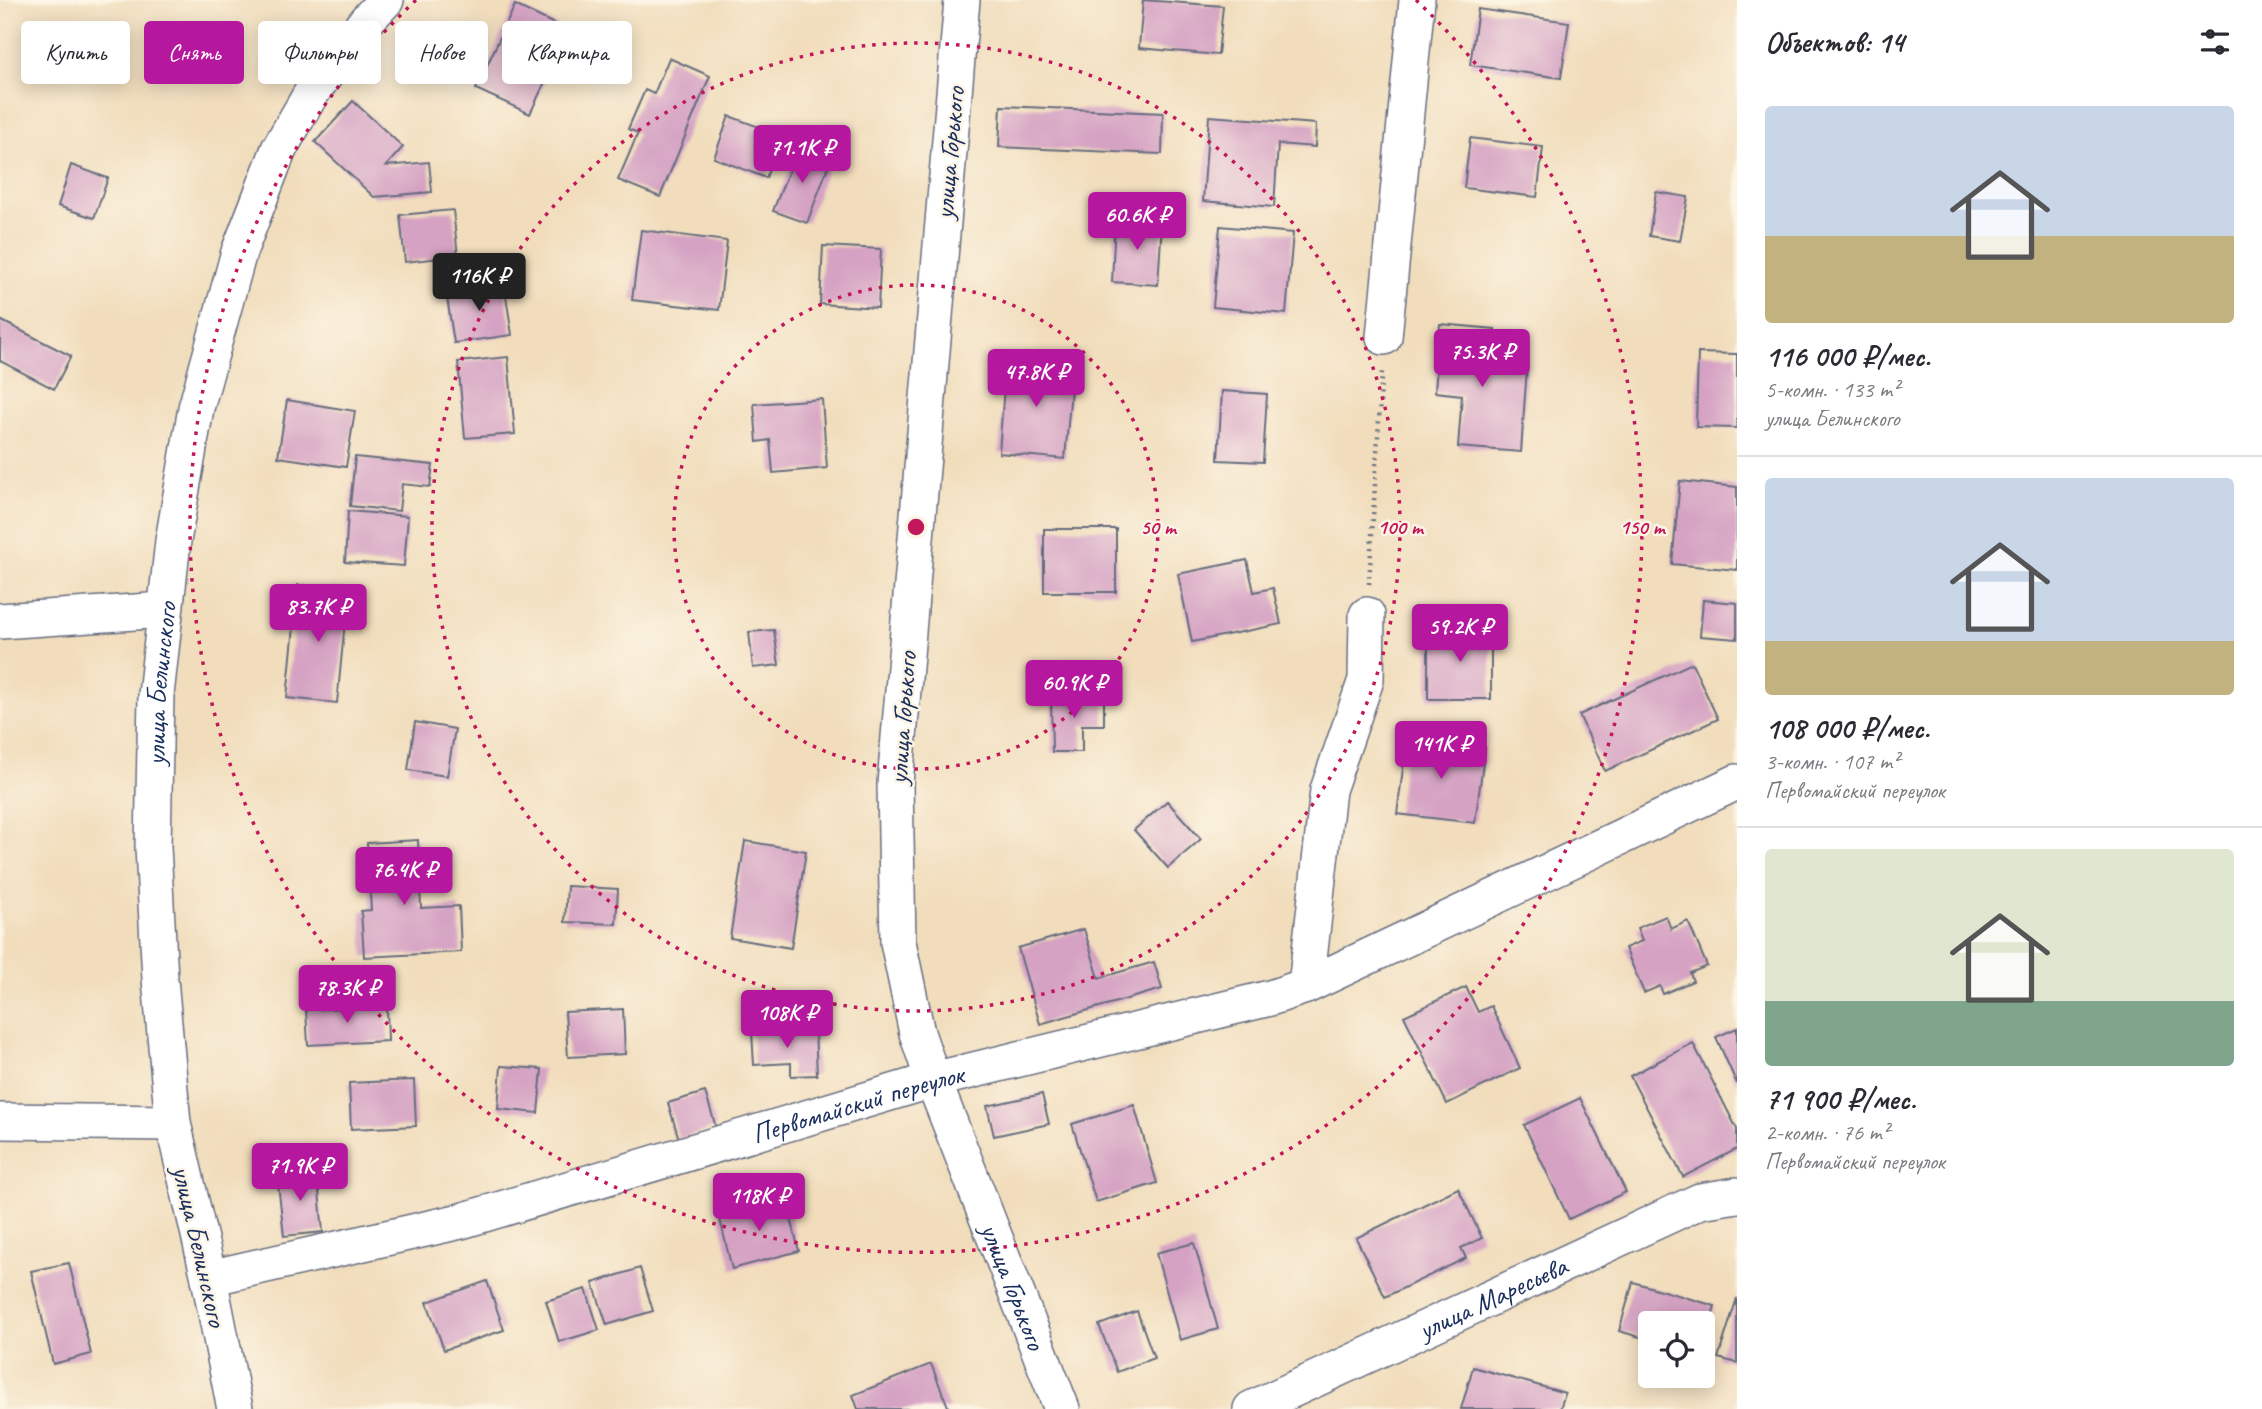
<!DOCTYPE html>
<html lang="ru">
<meta charset="utf-8">
<style>
:root{--surface:#fff;--page:#f2f2f3;--text:#2b2b33;--muted:#7c7c81;--line:#e1e1e2;--accent:#b5179e}
body{margin:0;font-family:Caveat,sans-serif;background:var(--page);color:var(--text);height:100vh;display:flex;flex-direction:column;font-size:26px;white-space:nowrap}
*{box-sizing:border-box;margin:0}
p{font-size:23px;color:var(--muted)}
.icon{flex:none;width:38px;height:38px;fill:none;stroke:currentColor;stroke-width:2;stroke-linecap:round;stroke-linejoin:round}
.map{position:relative;flex:1;overflow:hidden}
.panel{display:flex;flex-direction:column;background:var(--surface);width:525px}
.panel>*{flex:none}
.hud{position:absolute;left:21px;top:21px;width:665px;height:63px;display:flex;gap:14px}
.buttons{position:absolute;left:1638px;top:1311px;display:grid;gap:14px}
.buttons a{display:grid;place-items:center;width:77px;height:77px;border-radius:7px;background:var(--surface);box-shadow:0 4px 18px #0003;font-size:35px}
.price{position:absolute;translate:-50% -60px;padding:0 16px;border-radius:7px;background:var(--accent);color:#fff;font-size:23px;line-height:46px;filter:drop-shadow(0 2px 4px #0008)}
.price::after{content:'';position:absolute;left:50%;top:42px;width:21px;height:16px;margin-left:-10px;background:inherit;clip-path:polygon(0 0,100% 0,50% 100%)}
.price.selected{background:#222;color:#fff}
ul{padding:0;list-style:none}
li{display:grid;align-content:center;gap:14px;height:371px;padding:0 28px}
li+li{border-top:2px solid var(--line)}
li span{display:grid;place-items:center;height:217px;border-radius:7px;color:#555}
li>.icon{margin-inline-start:auto}
span .icon{width:126px;height:126px;fill:#fffc;stroke-width:1}
li b{font-size:30px}
h2{display:flex;justify-content:space-between;align-items:center;height:84px;padding:0 28px;font-size:30px}
.pill{padding:0 24px;border-radius:7px;background:var(--surface);box-shadow:0 4px 18px #0003;font-size:24px;line-height:63px}
.pill.selected{background:var(--accent);color:#fff}
main{display:flex;flex:1;min-height:0}
.map>svg:first-child{display:block}
.building{fill:#d5a2c3}
.lines{fill:none;stroke-linecap:round;stroke-linejoin:round}
.minor-casing{stroke:#666c7f;stroke-width:38}
.path{stroke:#666c7f;stroke-width:4.5;stroke-dasharray:2 5;stroke-linecap:butt}
.minor{stroke:#fff;stroke-width:35}
.ring{fill:none;stroke:#c2185b;stroke-width:3.5;stroke-dasharray:3.5 7}
.labels{text-anchor:middle;dominant-baseline:central;stroke-width:5;stroke-linejoin:round;paint-order:stroke}
.street-label{font-size:28px;fill:#1b2f5e;stroke:#fcf5e5}
.centre{fill:#c2185b;stroke:#fcf5e5;stroke-width:3.5}
.ring-label{font-size:21px;text-anchor:middle;font-weight:bold;fill:#c2185b;stroke:#fcf5e5;stroke-width:5;stroke-linejoin:round;paint-order:stroke}
</style>
<main>
<div class="map">
<svg width="1737" height="1409" viewBox="0 0 1737 1409">
<rect width="100%" height="100%" fill="#fcf5e5"/>
<filter id="ink" filterUnits="userSpaceOnUse"><feTurbulence type="fractalNoise" baseFrequency=".0143" numOctaves="2"/><feDisplacementMap in="SourceGraphic" scale="14" xChannelSelector="R" yChannelSelector="G"/><feConvolveMatrix kernelMatrix="1 2 1 2 8 2 1 2 1" color-interpolation-filters="sRGB"/></filter>
<filter id="wash" filterUnits="userSpaceOnUse"><feTurbulence type="fractalNoise" baseFrequency=".00686" numOctaves="4" result="noise"/><feDisplacementMap in="SourceGraphic" scale="28" xChannelSelector="R" yChannelSelector="G"/><feGaussianBlur stdDeviation="1.57" result="paint"/><feColorMatrix in="noise" values="0 0 0 0 0 0 0 0 0 0 0 0 0 0 0 0 0 1.4 0 .05"/><feComposite in="paint" operator="in"/></filter>
<g filter="url(#wash)">
<rect width="100%" height="100%" fill="#f1ddbc"/>
<g id="blocks">
<g class="building">
<path d="M1143,0L1223,6L1218,55L1139,48Z"/>
<path d="M515,5L569,31L530,114L476,89Z"/>
<path d="M1478,9L1569,22L1561,78L1470,65Z"/>
<path d="M669,58L710,76L660,197L618,180L638,133L628,129L645,90L654,94Z"/>
<path d="M353,101L403,147L386,166L429,162L432,192L374,197L315,142Z"/>
<path d="M1001,106L1163,113L1162,154L999,147Z"/>
<path d="M729,116L781,135L766,178L714,158Z"/>
<path d="M1209,116L1316,124L1315,147L1278,144L1274,207L1203,201Z"/>
<path d="M1470,138L1543,147L1537,197L1464,188Z"/>
<path d="M798,147L831,159L807,223L773,211Z"/>
<path d="M71,165L108,178L94,218L58,206Z"/>
<path d="M1656,192L1688,197L1680,241L1649,236Z"/>
<path d="M453,210L458,256L405,262L400,215Z"/>
<path d="M1115,220L1162,222L1158,285L1112,282Z"/>
<path d="M1220,226L1293,233L1286,314L1213,307Z"/>
<path d="M641,230L727,241L719,310L632,300Z"/>
<path d="M823,246L881,249L878,308L820,304Z"/>
<path d="M504,283L512,335L454,343L446,291Z"/>
<path d="M0,320L71,356L54,389L0,361Z"/>
<path d="M1440,324L1495,329L1493,364L1527,367L1521,452L1458,447L1462,395L1435,392Z"/>
<path d="M1698,353L1737,354V428L1696,427Z"/>
<path d="M508,357L515,434L465,438L458,362Z"/>
<path d="M1006,360L1073,366L1065,459L999,453Z"/>
<path d="M1222,391L1267,394L1263,462L1218,460Z"/>
<path d="M822,399L827,468L773,473L770,440L757,442L754,404Z"/>
<path d="M287,400L355,411L346,467L278,457Z"/>
<path d="M355,457L433,465L430,487L402,484L399,511L350,506Z"/>
<path d="M1680,481L1737,487V570L1672,564Z"/>
<path d="M348,511L408,516L404,566L345,562Z"/>
<rect x="1044" y="529" width="72" height="63"/>
<path d="M1247,560L1254,592L1273,588L1281,624L1192,642L1178,574Z"/>
<path d="M298,585L348,590L337,703L287,698Z"/>
<path d="M1703,600L1737,603V639L1700,636Z"/>
<path d="M774,630L779,665L753,668L749,632Z"/>
<rect x="1428" y="630" width="63" height="69"/>
<path d="M1692,663L1718,719L1605,771L1579,715Z"/>
<path d="M1051,695H1104V725H1082V752H1052Z"/>
<path d="M415,722L455,729L447,776L408,770Z"/>
<path d="M1407,739L1485,748L1475,823L1397,814Z"/>
<path d="M1167,801L1201,839L1168,868L1134,830Z"/>
<path d="M418,840L421,908L459,906L461,952L364,957L361,911L371,910L367,843Z"/>
<path d="M745,841L806,851L791,948L730,938Z"/>
<path d="M567,886L618,889L616,924L565,922Z"/>
<path d="M1666,916L1671,929L1688,921L1707,966L1690,973L1693,981L1663,994L1660,986L1644,993L1625,948L1642,941L1637,928Z"/>
<path d="M1084,929L1099,978L1154,962L1162,989L1040,1024L1018,948Z"/>
<path d="M1466,987L1478,1012L1491,1006L1520,1068L1447,1104L1404,1016Z"/>
<path d="M387,1006L388,1041L308,1045L306,1010Z"/>
<path d="M623,1009L625,1054L568,1057L565,1012Z"/>
<path d="M1737,1028V1084L1716,1037Z"/>
<path d="M815,1029L817,1075L791,1076V1063L754,1065L752,1032Z"/>
<path d="M1693,1043L1737,1129V1149L1683,1177L1630,1076Z"/>
<path d="M501,1066L542,1069L538,1113L498,1109Z"/>
<path d="M414,1080L416,1126L351,1129L349,1083Z"/>
<path d="M705,1092L716,1127L679,1139L668,1103Z"/>
<path d="M1042,1094L1049,1124L994,1136L987,1106Z"/>
<path d="M1580,1098L1626,1192L1569,1219L1524,1125Z"/>
<path d="M1134,1105L1157,1183L1096,1202L1072,1124Z"/>
<path d="M317,1171L323,1232L284,1236L277,1175Z"/>
<path d="M1458,1188L1482,1238L1461,1248L1466,1258L1385,1297L1356,1238Z"/>
<path d="M786,1198L799,1251L732,1269L719,1215Z"/>
<path d="M1194,1243L1218,1329L1180,1340L1156,1253Z"/>
<path d="M69,1263L91,1354L53,1364L31,1271Z"/>
<path d="M640,1268L653,1311L607,1325L593,1283Z"/>
<path d="M487,1281L504,1330L444,1350L427,1302Z"/>
<path d="M1633,1282L1715,1306L1703,1345V1323H1650V1340L1619,1331Z"/>
<path d="M586,1289L599,1330L559,1342L546,1301Z"/>
<path d="M1737,1298V1363L1718,1358Z"/>
<path d="M1137,1311L1154,1358L1117,1372L1099,1325Z"/>
<path d="M931,1364L949,1409H858L853,1395Z"/>
<path d="M1473,1367L1565,1393L1560,1409H1461Z"/>
</g>
</g>
</g>
<g filter="url(#ink)">
<use href="#blocks" fill-opacity="0" stroke="#666c7f" stroke-width="2"/>
<g class="lines">
<defs>
<g id="minor">
<path id="s1" d="M962,0L895,784L898,942L917,1033L933,1080L1062,1409"/>
<path d="M1384,337L1417,0"/>
<path d="M0,621L165,610"/>
<path d="M1306,986L1328,790L1366,680L1367,615"/>
<path d="M0,1121L173,1123"/>
<path id="s2" d="M209,1278L461,1221L933,1080L1270,998L1306,986L1737,782"/>
<path id="s3" d="M235,1409L209,1278L173,1123L160,979L153,847L156,695L173,541L196,408L239,252L279,149L312,92L366,21L386,0"/>
<path id="s4" d="M1251,1409L1700,1201L1737,1195"/>
</g>
</defs>
<use href="#minor" class="minor-casing"/>
<path class="path" d="M1369,584L1382,370"/>
<use href="#minor" class="minor"/>
</g>
</g>
<g class="ring">
<circle cx="916" cy="527" r="242"/>
<circle cx="916" cy="527" r="484"/>
<path d="M1416 0A726 726 0 1 1 416 0"/>
</g>
<g class="labels">
<g class="street-label">
<text transform="translate(949 153) rotate(-85)">улица Горького</text>
<text stroke="none"><textPath href="#s3" startOffset="733">улица Белинского</textPath></text>
<text transform="translate(902 718) rotate(-86)">улица Горького</text>
<text stroke="none"><textPath href="#s2" startOffset="672">Первомайский переулок</textPath></text>
<text transform="translate(200 1246) rotate(77)">улица Белинского</text>
<text stroke="none"><textPath href="#s1" startOffset="1309">улица Горького</textPath></text>
<text stroke="none"><textPath href="#s4" startOffset="266">улица Маресьева</textPath></text>
</g>
</g>
<circle cx="916" cy="527" r="10" class="centre"/>
<g class="ring-label">
<text x="1158" y="534">50 m</text>
<text x="1400" y="534">100 m</text>
<text x="1642" y="534">150 m</text>
</g>
</svg>
<div class="buttons">
<a><svg class="icon" aria-label="locate" viewBox="0 0 24 24"><circle cx="12" cy="12" r="6"/><path d="M12 2v4M12 18v4M2 12h4M18 12h4"/></svg></a>
</div>
<b class="price" style="left:802px;top:185px">71.1K ₽</b>
<b class="price" style="left:1137px;top:252px">60.6K ₽</b>
<b class="price selected" style="left:479px;top:313px">116K ₽</b>
<b class="price" style="left:1482px;top:389px">75.3K ₽</b>
<b class="price" style="left:1036px;top:409px">47.8K ₽</b>
<b class="price" style="left:318px;top:644px">83.7K ₽</b>
<b class="price" style="left:1460px;top:664px">59.2K ₽</b>
<b class="price" style="left:1074px;top:720px">60.9K ₽</b>
<b class="price" style="left:1441px;top:781px">141K ₽</b>
<b class="price" style="left:404px;top:907px">76.4K ₽</b>
<b class="price" style="left:347px;top:1025px">78.3K ₽</b>
<b class="price" style="left:787px;top:1050px">108K ₽</b>
<b class="price" style="left:300px;top:1203px">71.9K ₽</b>
<b class="price" style="left:759px;top:1233px">118K ₽</b>
<div class="hud">
<a class="pill">Купить</a>
<a class="pill selected">Снять</a>
<a class="pill">Фильтры</a>
<a class="pill">Новое</a>
<a class="pill">Квартира</a>
</div>
</div>
<section class="panel">
<h2>Объектов: 14<svg class="icon" aria-label="filters" viewBox="0 0 24 24"><path d="M4 7h16M4 17h16"/><circle cx="9" cy="7" r="2"/><circle cx="15" cy="17" r="2"/></svg></h2>
<ul>
<li><span style="background:linear-gradient(#c9d6e8 60%,#c2b280 0)"><svg class="icon" aria-label="home" viewBox="0 0 24 24"><path d="M3 11l9-7 9 7M6 9v11h12V9"/></svg></span><div><b>116 000 ₽/мес.</b><p>5-комн. · 133 m²</p><p>улица Белинского</p></div></li>
<li><span style="background:linear-gradient(#c9d6e8 75%,#c2b280 0)"><svg class="icon" aria-label="home" viewBox="0 0 24 24"><path d="M3 11l9-7 9 7M6 9v11h12V9"/></svg></span><div><b>108 000 ₽/мес.</b><p>3-комн. · 107 m²</p><p>Первомайский переулок</p></div></li>
<li><span style="background:linear-gradient(#dfe7d0 70%,#7fa58c 0)"><svg class="icon" aria-label="home" viewBox="0 0 24 24"><path d="M3 11l9-7 9 7M6 9v11h12V9"/></svg></span><div><b>71 900 ₽/мес.</b><p>2-комн. · 76 m²</p><p>Первомайский переулок</p></div></li>
</ul>
</section>
</main>
